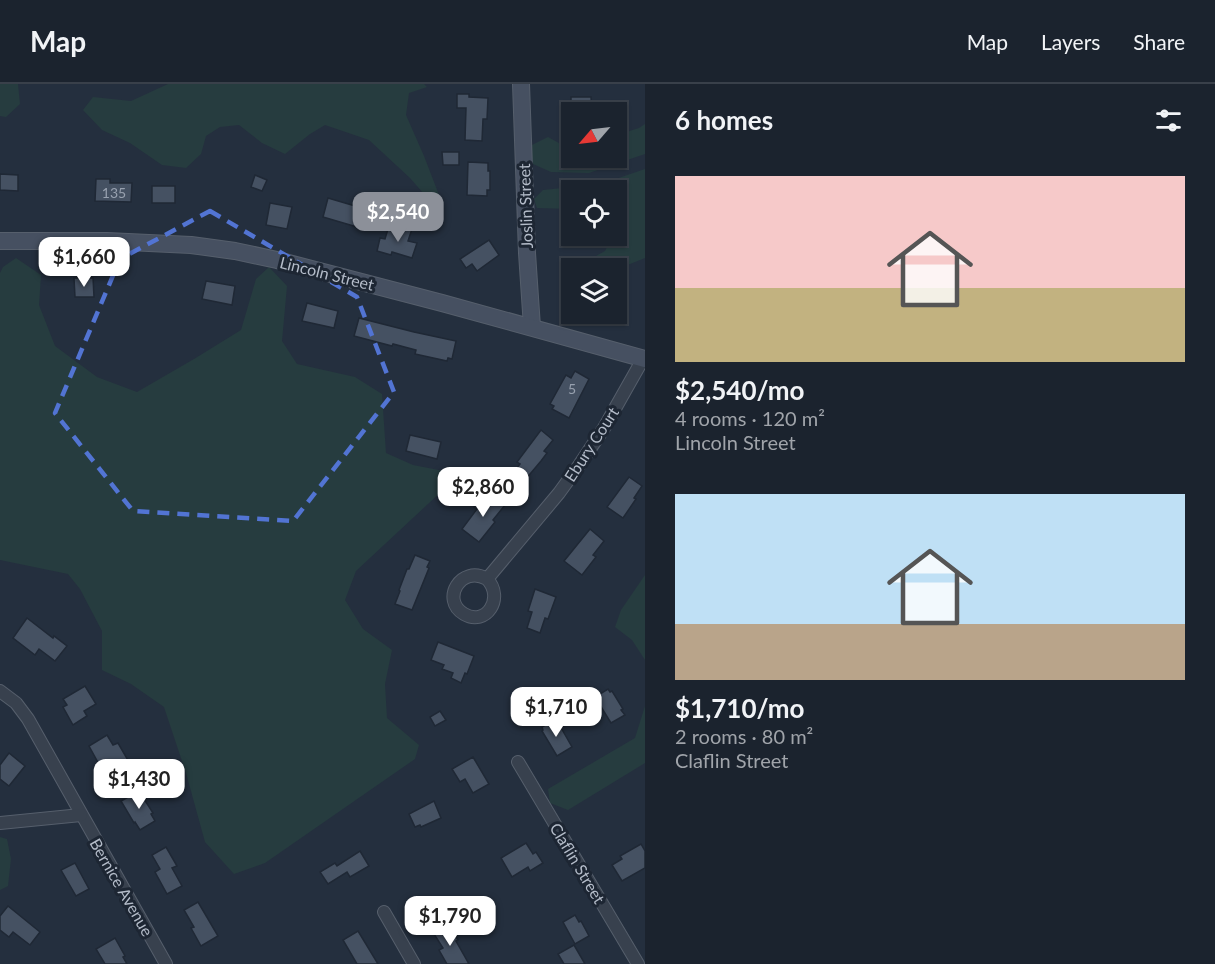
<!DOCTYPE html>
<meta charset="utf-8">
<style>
:root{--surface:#1b232e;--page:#242b36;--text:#f1f3f6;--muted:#a0a4aa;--line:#39404a;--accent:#8c9099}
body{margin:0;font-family:Lato,sans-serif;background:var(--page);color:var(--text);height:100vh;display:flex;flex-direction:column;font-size:22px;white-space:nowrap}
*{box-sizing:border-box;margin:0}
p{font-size:20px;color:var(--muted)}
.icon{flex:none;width:33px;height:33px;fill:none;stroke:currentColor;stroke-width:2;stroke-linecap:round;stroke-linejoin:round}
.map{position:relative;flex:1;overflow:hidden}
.drawer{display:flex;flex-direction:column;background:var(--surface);width:570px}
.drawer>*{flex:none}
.needle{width:39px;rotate:242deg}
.tools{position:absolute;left:561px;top:18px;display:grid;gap:12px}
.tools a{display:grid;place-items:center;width:66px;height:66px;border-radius:0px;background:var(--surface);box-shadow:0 2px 4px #0004,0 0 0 2px var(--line);font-size:30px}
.price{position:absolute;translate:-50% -51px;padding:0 14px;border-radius:12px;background:#fff;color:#222;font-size:20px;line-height:39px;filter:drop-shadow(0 2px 3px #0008)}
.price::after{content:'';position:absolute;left:50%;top:36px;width:18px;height:14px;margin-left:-9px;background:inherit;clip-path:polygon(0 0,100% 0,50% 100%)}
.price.current{background:var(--accent);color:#fff}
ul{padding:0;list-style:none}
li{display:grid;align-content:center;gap:12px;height:318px;padding:0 30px}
li span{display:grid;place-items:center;height:186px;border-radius:0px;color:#555}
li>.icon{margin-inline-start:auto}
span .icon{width:108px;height:108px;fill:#fffc;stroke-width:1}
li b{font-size:26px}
h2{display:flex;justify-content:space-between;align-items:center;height:72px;padding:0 30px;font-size:26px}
header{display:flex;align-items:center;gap:36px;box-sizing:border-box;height:84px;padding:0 30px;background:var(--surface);border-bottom:2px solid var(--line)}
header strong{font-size:28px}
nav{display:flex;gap:33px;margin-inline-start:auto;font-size:21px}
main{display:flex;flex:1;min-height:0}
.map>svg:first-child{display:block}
.green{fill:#263c3f}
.building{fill:#455162;stroke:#1f2835;stroke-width:1.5}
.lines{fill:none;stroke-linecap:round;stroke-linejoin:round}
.street-casing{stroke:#565f6c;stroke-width:14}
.secondary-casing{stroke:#565f6c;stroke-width:18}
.street{stroke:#38414e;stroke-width:12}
.secondary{stroke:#465061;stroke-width:16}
.marked{fill:none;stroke:#5274d3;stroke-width:4.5;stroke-dasharray:12 8;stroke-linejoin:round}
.labels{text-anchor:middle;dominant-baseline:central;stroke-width:6;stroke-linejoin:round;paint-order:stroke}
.number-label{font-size:14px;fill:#98a1af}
.street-label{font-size:16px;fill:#b4bcc9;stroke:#1d2633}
</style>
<header>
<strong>Map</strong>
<nav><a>Map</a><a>Layers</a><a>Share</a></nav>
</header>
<main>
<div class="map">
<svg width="645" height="880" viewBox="0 0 645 880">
<rect width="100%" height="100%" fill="#242f3e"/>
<g class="green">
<path d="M0,0H18L20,20L6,33L0,32Z"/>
<path d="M168,0H424L427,3L409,9L406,31L424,72L439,111L430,117L410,94L369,56L325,41L310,50L285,70L262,59L239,41L220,43L206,52L201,70L186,84L162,81L130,59L102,46L83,26L93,13L131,17Z"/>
<path d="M645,40V70L589,89L551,88L533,80L531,67L532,61L548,53L566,63H571L572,74H616L617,51L639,44Z"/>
<path d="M645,85V174L620,184L600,181L596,172L605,167L613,152H616V106H572L571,125L537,124L534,115L543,106L601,100Z"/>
<path d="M16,174L41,191L39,221L55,262L97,293L137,308L194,275L241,246L256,195L269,183L287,202L282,257L297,280L355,293L382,310L386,369L413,381L449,388L443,406L356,487L345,516L363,545L392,566L385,600L387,634L419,661L415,675L265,779L234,790L205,758L186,689L164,623L131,600L102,586V547L80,505L68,490L0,476V189L3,183Z"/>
<path d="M645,491V576L632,556L615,543L621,526Z"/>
<path d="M645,622V679L568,726L550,719L548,705L635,654Z"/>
<path d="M0,753L7,755L11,775L8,802L0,806Z"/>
</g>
<g class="building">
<path d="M457,10H469V13L488,14L487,35H483L482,57L465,56L466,24H457Z"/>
<path d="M571,13H591L592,28H571Z"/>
<path d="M442,68H459V81H443Z"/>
<path d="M468,78L488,79V87H490V106H487V112L467,111Z"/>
<path d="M0,90L18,91V107L0,106Z"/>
<path d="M255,91L267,96L262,107L251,103Z"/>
<path d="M96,95H110V99H132L131,118L95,117Z"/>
<rect x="152" y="102" width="23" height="17"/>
<path d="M328,114L362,124L357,143L323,133Z"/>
<path d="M270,119L292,123L287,145L266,141Z"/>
<path d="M399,142L412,145L408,157L417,159L412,174L392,168L391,171L377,167L380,154L385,155L388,145L397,147Z"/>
<path d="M489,156L499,171L477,187L472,180L466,184L460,175Z"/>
<path d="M74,194H93L94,213H75Z"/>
<path d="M206,197L235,202L232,221L202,215Z"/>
<path d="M307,219L338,227L334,244L302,237Z"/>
<path d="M359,234L414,248L456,257L452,275L448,274L447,277L415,270L416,266L393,260L392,262L354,252Z"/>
<path d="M575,287L589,295L569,334L552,325L554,322L550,320L566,291L571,294Z"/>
<path d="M541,346L553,356L544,367L547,369L541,377L525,396L514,388L520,380L517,378Z"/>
<path d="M410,351L441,358L437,375L406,367Z"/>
<path d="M629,393L642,402L634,414L636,415L623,434L607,423Z"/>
<path d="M494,412L505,421L493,436L495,438L479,458L462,445L477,425L474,423L481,414L488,420Z"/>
<path d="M590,445L604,457L593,471L596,473L582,491L564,477Z"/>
<path d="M415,471L430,477L427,483L429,484L412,526L395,520L400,507L399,506L407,485H409Z"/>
<path d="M535,505L556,513L548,535L545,534L540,549L527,544L532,528L528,527Z"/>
<path d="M27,534L53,554L54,552L67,562L55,577L39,565L35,571L13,554Z"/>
<path d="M438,558L474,572L467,590L465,589L461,599L451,594L453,589L442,585L444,581L431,576Z"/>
<path d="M85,602L96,620L84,627L87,632L73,641L63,623L67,621L63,615Z"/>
<path d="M608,605L610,608L612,607L623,625L621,626L625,631L611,639L595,613Z"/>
<path d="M440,627L446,636L435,642L430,633Z"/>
<path d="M556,635L572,663L557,672L542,647L543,646L542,643Z"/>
<path d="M107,651L113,661L118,659L129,678L108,691L103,683L101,684L89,662Z"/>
<path d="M9,669L25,682L9,702L0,695V681Z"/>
<path d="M473,673L489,700L473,709L465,695L460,698L452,685Z"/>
<path d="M139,707L153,729L151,730L155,737L140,746L135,738L134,739L121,717Z"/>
<path d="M434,717L441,734L421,743L420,741L415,743L409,730Z"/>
<path d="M526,759L533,770L536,768L543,779L530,787L528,783L512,793L501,774Z"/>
<path d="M641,760L645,767V784L622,797L612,781L622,775L620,772Z"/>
<path d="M166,763L177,782L172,784L182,802L167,810L155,788L160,785L152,771Z"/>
<path d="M360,767L369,782L350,793L347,788L328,800L320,788L335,779L337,782Z"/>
<path d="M75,779L89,805L76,812L61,786Z"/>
<path d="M198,818L218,852L201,862L191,844L194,843L184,826Z"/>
<path d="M8,822L40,848L30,861L13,848L9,853L0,846V832Z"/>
<path d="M575,831L579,838L581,837L589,852L575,860L563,838Z"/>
<path d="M449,841L458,856L456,857L469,880H447L439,866L443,864L434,850Z"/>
<path d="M358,847L378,880H357L343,856Z"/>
<path d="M115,854L125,872L123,873L127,880H105L96,865Z"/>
<path d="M574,861L585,880H564L558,870Z"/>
</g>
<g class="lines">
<defs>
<g id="street">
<path d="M487,495C505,514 486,543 464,530C440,516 461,480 487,495L559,409L580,380L604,344L643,275"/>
<path d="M0,607L16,619L28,635L166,880"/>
<path d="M518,678L638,880"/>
<path d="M0,739L81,731"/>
<path d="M384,828L414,880"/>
</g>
<g id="secondary">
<path d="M521,0L527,169L532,243"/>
<path d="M0,157H107L191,161L235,167L277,176L442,219L645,275"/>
</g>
</defs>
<use href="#street" class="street-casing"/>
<use href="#secondary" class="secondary-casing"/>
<use href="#street" class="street"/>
<use href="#secondary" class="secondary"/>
</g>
<path class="marked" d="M210,127L357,213L394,308L293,437L133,427L55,329L120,175Z"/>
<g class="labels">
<g class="number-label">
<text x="114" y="108">135</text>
<text x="572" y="304">5</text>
</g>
<g class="street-label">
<text transform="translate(525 122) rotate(-92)">Joslin Street</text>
<text transform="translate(327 189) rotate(14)">Lincoln Street</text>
<text transform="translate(591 360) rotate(-57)">Ebury Court</text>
<text transform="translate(578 779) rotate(59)">Claflin Street</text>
<text transform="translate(122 803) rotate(60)">Bernice Avenue</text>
</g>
</g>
</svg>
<div class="tools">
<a><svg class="needle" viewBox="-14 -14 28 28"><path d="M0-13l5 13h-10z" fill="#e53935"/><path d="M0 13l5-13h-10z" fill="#a0a4aa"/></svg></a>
<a><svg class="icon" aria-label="locate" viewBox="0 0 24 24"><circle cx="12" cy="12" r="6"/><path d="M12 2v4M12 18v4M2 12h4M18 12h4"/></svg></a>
<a><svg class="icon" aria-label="layers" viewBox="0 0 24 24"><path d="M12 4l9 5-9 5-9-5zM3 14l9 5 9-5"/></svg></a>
</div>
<b class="price current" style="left:398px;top:159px">$2,540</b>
<b class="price" style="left:84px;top:204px">$1,660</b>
<b class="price" style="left:483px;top:434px">$2,860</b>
<b class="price" style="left:556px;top:654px">$1,710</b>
<b class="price" style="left:139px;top:726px">$1,430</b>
<b class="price" style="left:450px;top:863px">$1,790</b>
</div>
<section class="drawer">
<h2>6 homes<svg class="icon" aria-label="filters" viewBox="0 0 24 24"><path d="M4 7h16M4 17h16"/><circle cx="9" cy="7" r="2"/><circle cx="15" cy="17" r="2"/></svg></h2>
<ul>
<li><span style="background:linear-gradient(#f6c9c9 60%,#c2b280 0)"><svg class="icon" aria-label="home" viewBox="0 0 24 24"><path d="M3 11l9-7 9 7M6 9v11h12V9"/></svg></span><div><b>$2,540/mo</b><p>4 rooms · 120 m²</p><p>Lincoln Street</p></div></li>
<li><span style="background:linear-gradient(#bfe0f5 70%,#b9a48a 0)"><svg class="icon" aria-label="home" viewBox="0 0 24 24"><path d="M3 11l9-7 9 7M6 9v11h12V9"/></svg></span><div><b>$1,710/mo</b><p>2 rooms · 80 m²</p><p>Claflin Street</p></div></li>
</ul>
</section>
</main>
